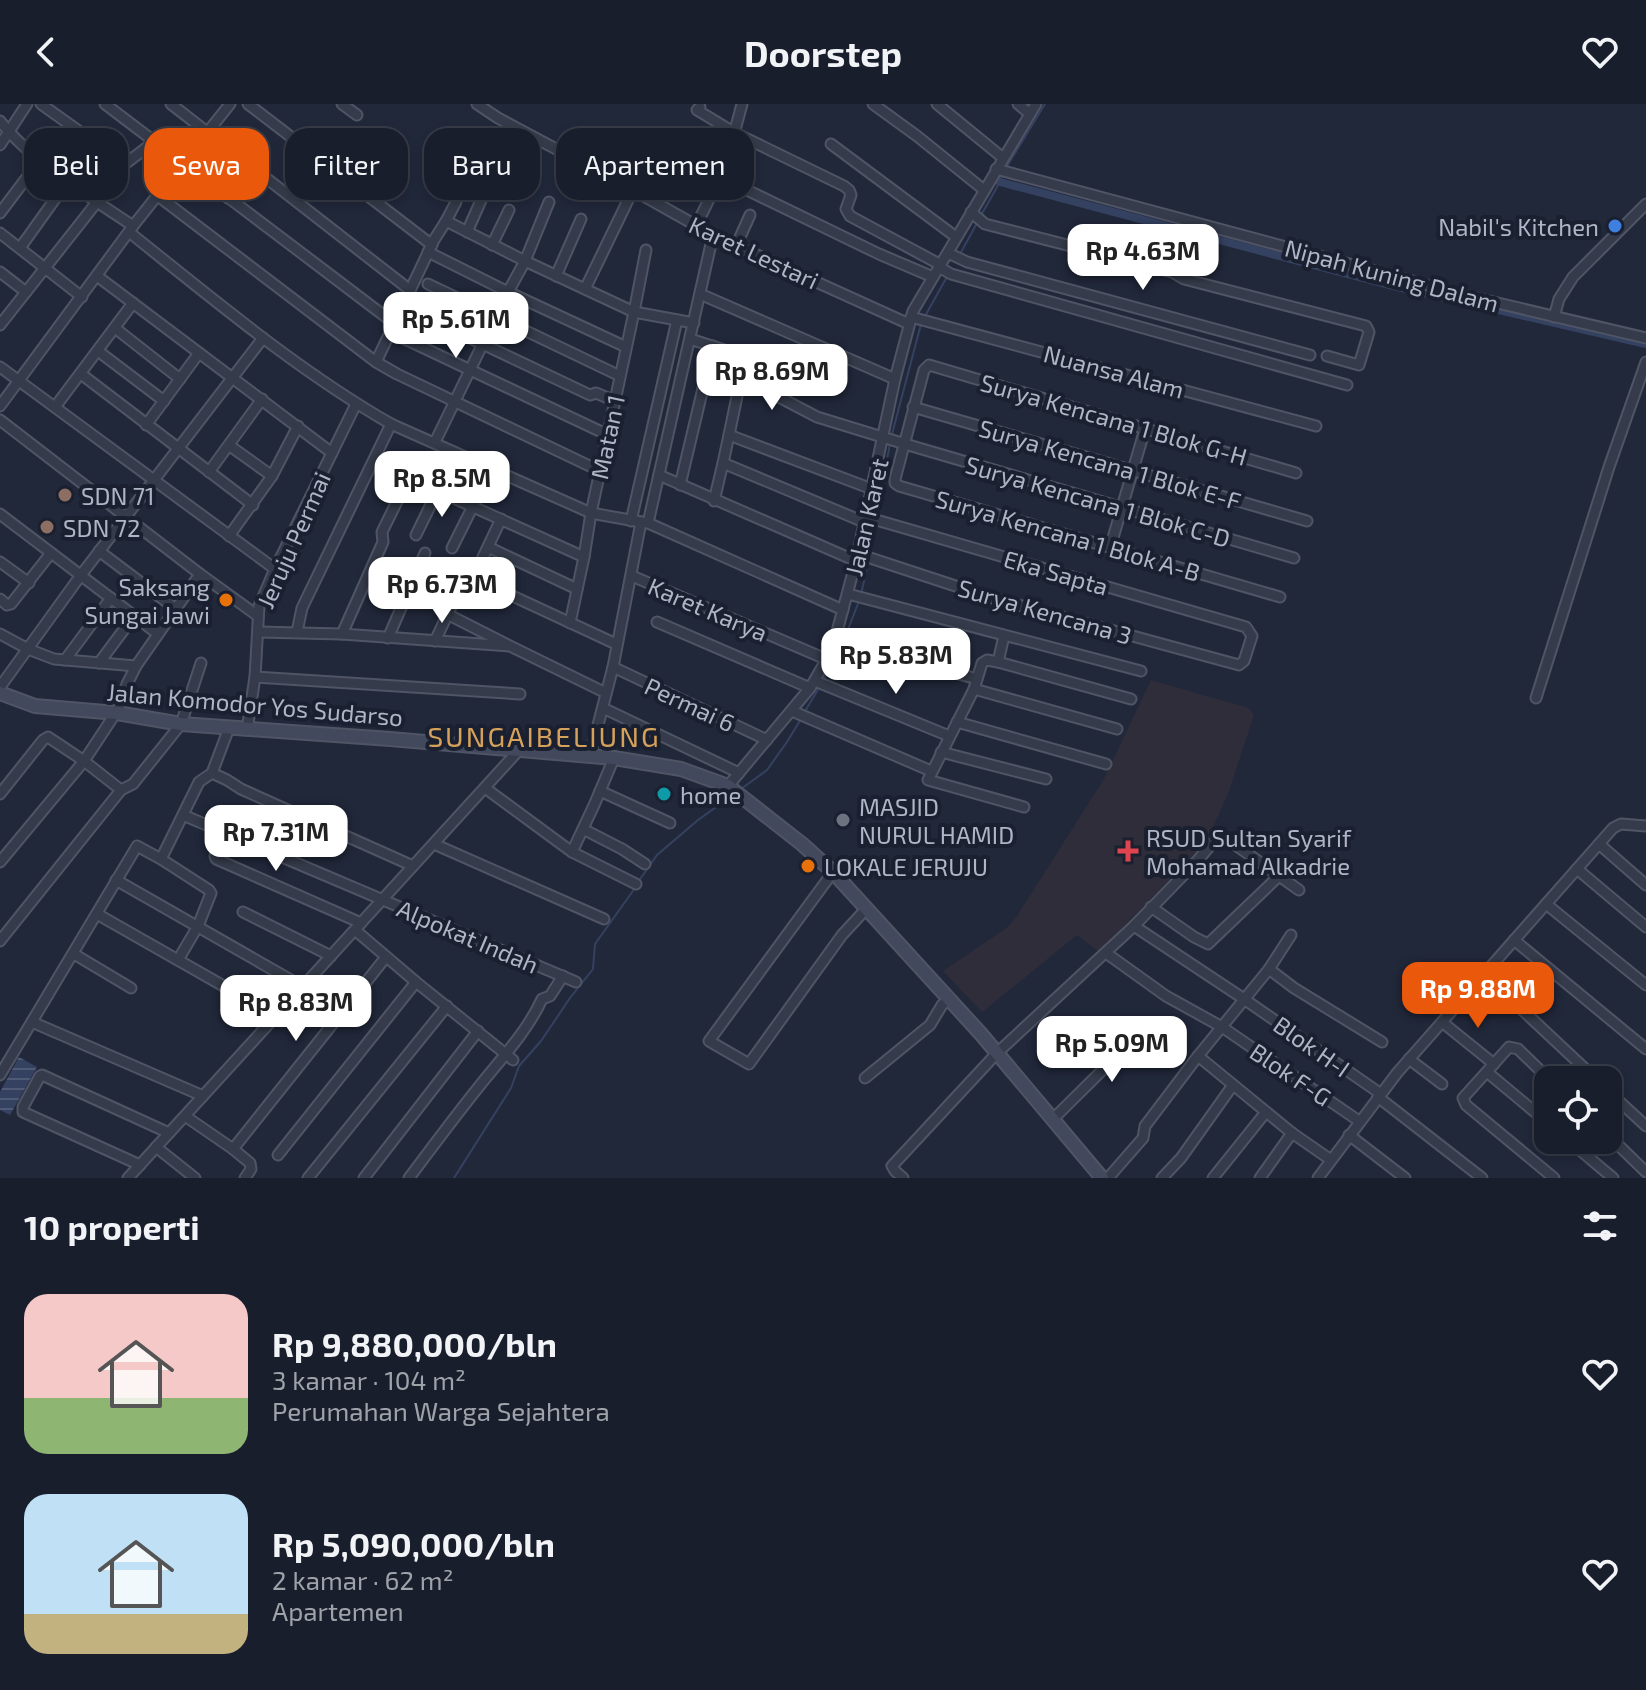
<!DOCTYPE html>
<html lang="id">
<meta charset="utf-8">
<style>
:root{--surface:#191e2c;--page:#222734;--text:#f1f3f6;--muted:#9fa2a9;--line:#373c48;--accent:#ea580c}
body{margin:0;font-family:"Exo 2",sans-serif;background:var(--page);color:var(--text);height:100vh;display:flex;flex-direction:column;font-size:30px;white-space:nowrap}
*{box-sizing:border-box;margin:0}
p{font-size:26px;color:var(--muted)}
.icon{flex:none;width:44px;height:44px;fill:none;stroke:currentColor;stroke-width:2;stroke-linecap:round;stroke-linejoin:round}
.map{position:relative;height:1074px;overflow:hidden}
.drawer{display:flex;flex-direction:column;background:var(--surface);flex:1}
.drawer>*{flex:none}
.banner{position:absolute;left:24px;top:24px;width:800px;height:72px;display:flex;gap:16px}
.fabs{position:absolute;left:1534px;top:962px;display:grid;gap:16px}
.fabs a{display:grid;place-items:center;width:88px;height:88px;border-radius:16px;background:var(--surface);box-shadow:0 4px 12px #0003,0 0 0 2px var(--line);font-size:40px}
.price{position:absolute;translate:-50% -68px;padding:0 18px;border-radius:16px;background:#fff;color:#222;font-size:26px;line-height:52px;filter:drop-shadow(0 2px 4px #0008)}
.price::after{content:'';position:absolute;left:50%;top:48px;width:24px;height:18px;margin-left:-12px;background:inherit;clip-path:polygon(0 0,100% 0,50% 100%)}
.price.current{background:var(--accent);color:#fff}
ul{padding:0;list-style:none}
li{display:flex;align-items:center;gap:24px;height:200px;padding:0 24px}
li span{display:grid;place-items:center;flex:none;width:224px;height:160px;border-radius:24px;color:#555}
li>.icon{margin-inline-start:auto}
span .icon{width:96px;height:96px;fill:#fffc;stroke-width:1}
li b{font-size:34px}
h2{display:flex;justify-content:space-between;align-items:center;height:96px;padding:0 24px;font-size:34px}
.tag{padding:0 28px;border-radius:24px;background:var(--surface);box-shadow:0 4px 12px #0003,0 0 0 2px var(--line);font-size:28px;line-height:72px}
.tag.current{background:var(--accent);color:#fff}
header{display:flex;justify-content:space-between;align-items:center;height:104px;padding:0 24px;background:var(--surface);font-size:36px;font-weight:700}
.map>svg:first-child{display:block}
.medical{fill:#302d3b}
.water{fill:url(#water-rules)}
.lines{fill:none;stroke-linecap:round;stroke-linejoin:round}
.stream{stroke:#344161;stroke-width:2}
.canal{stroke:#344161;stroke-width:8}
.street-casing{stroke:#4f5565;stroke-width:13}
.secondary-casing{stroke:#4f5565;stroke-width:16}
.street{stroke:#353b4a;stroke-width:9}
.secondary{stroke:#43495d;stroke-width:12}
.shop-dot{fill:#3f7fe0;stroke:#1a202f;stroke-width:3}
.education-dot{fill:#8d6e63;stroke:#1a202f;stroke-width:3}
.food-dot{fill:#e8710a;stroke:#1a202f;stroke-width:3}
.culture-dot{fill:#0f9aa8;stroke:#1a202f;stroke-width:3}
.worship-dot{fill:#6b7280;stroke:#1a202f;stroke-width:3}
.health-dot{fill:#e0444e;stroke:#1a202f;stroke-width:3}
.labels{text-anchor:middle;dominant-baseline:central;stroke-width:8;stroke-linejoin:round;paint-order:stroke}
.poi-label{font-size:24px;fill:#afb5c6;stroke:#1a202f;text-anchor:start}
.street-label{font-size:24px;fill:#afb5c6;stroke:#1a202f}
.quarter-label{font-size:28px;letter-spacing:2px;fill:#d5a15b;stroke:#1a202f}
</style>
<header><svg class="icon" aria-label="back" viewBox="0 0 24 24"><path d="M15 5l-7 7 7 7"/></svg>Doorstep<svg class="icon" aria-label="heart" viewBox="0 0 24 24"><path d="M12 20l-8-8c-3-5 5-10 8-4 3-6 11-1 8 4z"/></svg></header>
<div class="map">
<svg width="1646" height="1074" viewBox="0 0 1646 1074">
<defs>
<pattern id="water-rules" width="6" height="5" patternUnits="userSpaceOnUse" patternTransform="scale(2)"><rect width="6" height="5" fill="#344161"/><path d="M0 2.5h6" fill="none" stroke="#4f5a76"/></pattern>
</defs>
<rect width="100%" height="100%" fill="#21283a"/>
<path class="medical" d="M1151,576L1248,604L1254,611L1229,687L1207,737L1099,848L1077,831L982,908L943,867L1008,823L1017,812L1104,675Z"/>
<path class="water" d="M19,953L37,963L10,1011L0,1006V988Z"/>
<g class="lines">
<g class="stream">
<path d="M1006,64L1045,0"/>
<path d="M980,113L1000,78L1003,69"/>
<path d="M959,152L977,119"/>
<path d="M924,214L948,171"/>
<path d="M891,334L921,220"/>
<path d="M876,412L890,340"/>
<path d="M869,452L875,419"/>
<path d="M861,491L868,458"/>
<path d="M844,536L859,497"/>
<path d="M824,575L838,552L842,542"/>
<path d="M804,609L819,584"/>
<path d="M741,685L767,666L787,638L801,615"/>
<path d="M638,778L657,751L698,716L733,691"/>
<path d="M454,1074L511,984L519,962L541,937L570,894L593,865L595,840L635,784"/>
</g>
<path class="canal" d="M1000,78L1389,181L1646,240"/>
<defs>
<g id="street">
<path d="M41,0L125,60L154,38"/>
<path d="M105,0L395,220"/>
<path d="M171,0L410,186"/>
<path d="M248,0L432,141"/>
<path d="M342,0L357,11"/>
<path d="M477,0L498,14L633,86L713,131L909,220"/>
<path d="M742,0L727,56L720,73L879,150L933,173"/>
<path d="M873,0L917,32L984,86"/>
<path d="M937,0L1003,54"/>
<path d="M1018,0L1030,10"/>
<path d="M700,3L697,6L735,29L844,82L849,86L851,91L846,105L850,112L941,161"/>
<path d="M0,17C31,57 90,93 133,122"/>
<path d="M831,40L956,133"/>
<path d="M0,41L27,0"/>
<path d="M676,51L720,73L696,122"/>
<path d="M996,65L1472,193L1646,234"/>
<path d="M158,92L376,258L397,270L600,367"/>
<path d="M228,94L253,64"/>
<path d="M971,108L985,120L1172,168L1184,175L1366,222L1369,228L1359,261L1327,252"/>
<path d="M0,109L40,56"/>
<path d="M446,117L525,157L634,208L694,219"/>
<path d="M129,128C213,195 297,266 391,320L591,409L641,418"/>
<path d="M467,128L502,49"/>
<path d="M0,129L82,193"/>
<path d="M492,141L509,106"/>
<path d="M736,142L750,111"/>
<path d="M20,144L68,77"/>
<path d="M428,148L508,188L626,243"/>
<path d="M948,149L967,158L1310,251"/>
<path d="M939,163L951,170L1347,281"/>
<path d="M0,168L26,188"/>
<path d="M97,172L332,349"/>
<path d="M556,172L581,115"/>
<path d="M428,180L620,272"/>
<path d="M585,185L633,86"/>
<path d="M700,190L895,275"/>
<path d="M419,210L590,291L596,289L615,297"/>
<path d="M911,213L1316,322"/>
<path d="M1554,213L1559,195L1573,173L1646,100"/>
<path d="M0,221L97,98"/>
<path d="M115,224L180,275"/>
<path d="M390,228L608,331"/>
<path d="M690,235L740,251L744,259L741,273L817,313L905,340L1294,454"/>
<path d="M98,247L164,297"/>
<path d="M742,253L760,257L807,281"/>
<path d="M376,258L434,136L446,117L456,98L455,92L449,83"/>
<path d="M0,263L275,465"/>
<path d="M81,270L253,401"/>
<path d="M0,302L133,122L230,0"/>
<path d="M55,303L133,199"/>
<path d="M913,303L1307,417"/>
<path d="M0,316L200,470L258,512"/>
<path d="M146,321L199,249"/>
<path d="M729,331L741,273"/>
<path d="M435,338L508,188L525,157L549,98"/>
<path d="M230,342L272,372"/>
<path d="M374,358L584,453"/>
<path d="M723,359L729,331L872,385"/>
<path d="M209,368L262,295"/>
<path d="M659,371L856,457"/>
<path d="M680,381L713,242"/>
<path d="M714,397L723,359L864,418"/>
<path d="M0,410L158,530"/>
<path d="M631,417L677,216"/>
<path d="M648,419L843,506"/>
<path d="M416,431L438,386"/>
<path d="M229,432L272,372L298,322"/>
<path d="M488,443L577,485"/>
<path d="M452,444L492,364"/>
<path d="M1110,444L1145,325"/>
<path d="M99,447L176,505"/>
<path d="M858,450L989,493L1239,561L1244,557L1252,532L1246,523L866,413"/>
<path d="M0,458L29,479"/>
<path d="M475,470L501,415"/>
<path d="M632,472L828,556"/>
<path d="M848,490L1141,567"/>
<path d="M1280,493L899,382L895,379V375L924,266L929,261L1296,369"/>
<path d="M0,495L7,501L11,500L51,449"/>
<path d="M447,510L508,541"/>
<path d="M657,518L810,584"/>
<path d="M570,519L584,453L591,409L634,208L646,146"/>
<path d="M259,528L342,530L510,542L606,589"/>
<path d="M297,528L302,504L391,320"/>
<path d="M0,530L28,545L54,555L136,562"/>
<path d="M342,530L383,438L382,428L409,373"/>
<path d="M388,534L425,449"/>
<path d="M836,536L977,575"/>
<path d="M435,537L468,467L504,488L616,540"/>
<path d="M65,556L111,494"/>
<path d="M998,558L1004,532"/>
<path d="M99,559L134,512"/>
<path d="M613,563L767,636"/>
<path d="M255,573L520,590"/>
<path d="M815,577L949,632"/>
<path d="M0,583L81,471L263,234"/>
<path d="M974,585L928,676L1024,703"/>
<path d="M1536,594L1609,363L1646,258"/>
<path d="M603,604L739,669"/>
<path d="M792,607L931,667"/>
<path d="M117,609L127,580L136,562L200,470"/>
<path d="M957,618L1106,660"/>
<path d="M1117,625L974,585L982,559L987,556L998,558L1131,595"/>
<path d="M247,626L255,573L259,502L275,465L356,300"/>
<path d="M941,648L1046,675"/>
<path d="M590,652L613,563L641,418L648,419L713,131"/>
<path d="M212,669L229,624"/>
<path d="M728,682L810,584L832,546L856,457L895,275L913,207L1036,0"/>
<path d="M485,684L572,748L636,780"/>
<path d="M600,687L670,719"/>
<path d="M0,690L43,636L48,633L84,657L121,686"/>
<path d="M183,711L576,878"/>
<path d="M583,725L622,745L645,760"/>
<path d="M228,731L215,752L216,755L361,819"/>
<path d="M434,740L604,815"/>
<path d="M1599,740L1646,781"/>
<path d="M572,748L595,699L614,654"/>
<path d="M161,755L199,678L212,669L227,676L241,685L413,762"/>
<path d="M0,758L84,657L115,610"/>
<path d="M1577,765L1646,823"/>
<path d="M833,768L709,937L749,960L842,831L867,804"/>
<path d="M116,776L303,883"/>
<path d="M1546,800L1646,881"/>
<path d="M1151,803L1194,833L1208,840L1280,771"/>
<path d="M243,808L331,852"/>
<path d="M97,810L220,880L260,906"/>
<path d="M1134,822L1244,895L1381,990"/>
<path d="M355,826L416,878L513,956"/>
<path d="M1291,831L1269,865L1198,952L1292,1029L1331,1056"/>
<path d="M1514,836L1646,945"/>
<path d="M0,837L121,686L133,680L181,620L201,559"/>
<path d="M1106,849L1166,892L1222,923L1359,1017"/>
<path d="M74,850L131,884"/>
<path d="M1269,865L1294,884L1382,938"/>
<path d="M1484,870L1597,976"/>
<path d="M32,918L203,992"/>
<path d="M1442,918L1494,960"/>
<path d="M1409,955L1442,980"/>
<path d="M1487,968L1548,1019"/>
<path d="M0,971L137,742L161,755L209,786L211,789L198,822L178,856"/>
<path d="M865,974L930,921L942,901L949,895"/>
<path d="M1550,976L1518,945L1509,943L1463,994L1466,1001L1554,1074"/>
<path d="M1608,987L1646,1022"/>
<path d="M1378,993L1482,1074"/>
<path d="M185,1012L233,1045L250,1059L251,1065L245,1074"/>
<path d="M1052,1016L1148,921"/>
<path d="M1349,1031L1405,1074"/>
<path d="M1608,1031L1646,1068"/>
<path d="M1568,1036L1613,1074"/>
<path d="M156,1043L195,1074"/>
<path d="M233,1045L386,853"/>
<path d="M278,1051L416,878"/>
<path d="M140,1061L23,1008V1003L40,972L42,971L169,1029"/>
<path d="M128,1074L519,646"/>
<path d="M308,1074L447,902"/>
<path d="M364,1074L478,927"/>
<path d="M409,1074C433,1042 456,1011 481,980C502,954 528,926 542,895L550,892L563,872"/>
<path d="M903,1074L895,1067L892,1062L997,949L1134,822L1198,756L1220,730L1299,786"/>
<path d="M1108,1074L1143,1034L1145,1022L1198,952"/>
<path d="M1162,1074L1181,1054L1233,981"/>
<path d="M1213,1074L1266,1008"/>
<path d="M1260,1074L1292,1029"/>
<path d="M1318,1074L1397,969L1613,724L1621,720L1646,722"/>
</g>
<path id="secondary" d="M0,589L35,602L117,609L181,620L390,635L614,654L681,665L728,682L802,740L833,768L981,930L1102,1074"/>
</defs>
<use href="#street" class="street-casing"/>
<use href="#secondary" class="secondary-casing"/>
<use href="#street" class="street"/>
<use href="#secondary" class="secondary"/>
</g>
<circle class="shop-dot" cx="1615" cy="122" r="8"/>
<g class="education-dot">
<circle cx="65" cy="391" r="8"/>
<circle cx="47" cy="423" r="8"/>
</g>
<g class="food-dot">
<circle cx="226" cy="496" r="8"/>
<circle cx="808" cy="762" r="8"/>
</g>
<circle class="culture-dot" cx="664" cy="690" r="8"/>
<circle class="worship-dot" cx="843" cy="716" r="8"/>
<path class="health-dot" d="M1124 735h8v8h8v8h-8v8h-8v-8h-8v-8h8z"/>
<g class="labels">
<g class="poi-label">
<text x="1599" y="122" text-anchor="end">Nabil's Kitchen</text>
<text x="81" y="391">SDN 71</text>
<text x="63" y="423">SDN 72</text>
<text x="210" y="482" text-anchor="end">Saksang<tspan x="210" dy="28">Sungai Jawi</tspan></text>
<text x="680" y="690">home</text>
<text x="859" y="702">MASJID<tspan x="859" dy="28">NURUL HAMID</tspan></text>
<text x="1146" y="733">RSUD Sultan Syarif<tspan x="1146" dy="28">Mohamad Alkadrie</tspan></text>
<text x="824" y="762">LOKALE JERUJU</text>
</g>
<g class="street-label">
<text transform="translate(754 148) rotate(25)">Karet Lestari</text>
<text transform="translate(1392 171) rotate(15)">Nipah Kuning Dalam</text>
<text transform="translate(1114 267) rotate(15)">Nuansa Alam</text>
<text transform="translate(1114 315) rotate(16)">Surya Kencana 1 Blok G-H</text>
<text transform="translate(607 333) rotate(-78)">Matan 1</text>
<text transform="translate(1110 360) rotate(16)">Surya Kencana 1 Blok E-F</text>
<text transform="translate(1098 397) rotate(16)">Surya Kencana 1 Blok C-D</text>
<text transform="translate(866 413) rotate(-77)">Jalan Karet</text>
<text transform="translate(1068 431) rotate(16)">Surya Kencana 1 Blok A-B</text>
<text transform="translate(293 436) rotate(-66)">Jeruju Permai</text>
<text transform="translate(1056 468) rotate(16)">Eka Sapta</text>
<text transform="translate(708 505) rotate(23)">Karet Karya</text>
<text transform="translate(1045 507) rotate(16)">Surya Kencana 3</text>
<text transform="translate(255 600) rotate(5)">Jalan Komodor Yos Sudarso</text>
<text transform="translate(690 600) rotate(25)">Permai 6</text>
<text transform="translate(468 832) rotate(23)">Alpokat Indah</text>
<text transform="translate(1312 942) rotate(35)">Blok H-I</text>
<text transform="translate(1291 970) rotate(34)">Blok F-G</text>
</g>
<g class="quarter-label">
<text x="544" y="632">SUNGAIBELIUNG</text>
</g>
</g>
</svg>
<div class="fabs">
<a><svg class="icon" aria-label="locate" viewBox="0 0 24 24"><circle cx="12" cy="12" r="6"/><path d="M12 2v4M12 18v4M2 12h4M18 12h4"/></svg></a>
</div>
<b class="price" style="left:1143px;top:188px">Rp 4.63M</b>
<b class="price" style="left:456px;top:256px">Rp 5.61M</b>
<b class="price" style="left:772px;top:308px">Rp 8.69M</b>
<b class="price" style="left:442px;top:415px">Rp 8.5M</b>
<b class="price" style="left:442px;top:521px">Rp 6.73M</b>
<b class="price" style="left:896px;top:592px">Rp 5.83M</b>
<b class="price" style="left:276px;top:769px">Rp 7.31M</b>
<b class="price current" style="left:1478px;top:926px">Rp 9.88M</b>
<b class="price" style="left:296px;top:939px">Rp 8.83M</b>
<b class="price" style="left:1112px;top:980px">Rp 5.09M</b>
<div class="banner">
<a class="tag">Beli</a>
<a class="tag current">Sewa</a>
<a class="tag">Filter</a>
<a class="tag">Baru</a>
<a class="tag">Apartemen</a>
</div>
</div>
<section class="drawer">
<h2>10 properti<svg class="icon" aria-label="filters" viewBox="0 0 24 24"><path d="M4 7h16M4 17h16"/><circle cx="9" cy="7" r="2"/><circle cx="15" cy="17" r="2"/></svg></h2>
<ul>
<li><span style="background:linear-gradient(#f6c9c9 65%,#8fb573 0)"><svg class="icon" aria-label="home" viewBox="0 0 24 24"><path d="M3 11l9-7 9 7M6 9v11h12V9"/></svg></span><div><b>Rp 9,880,000/bln</b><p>3 kamar · 104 m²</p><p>Perumahan Warga Sejahtera</p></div><svg class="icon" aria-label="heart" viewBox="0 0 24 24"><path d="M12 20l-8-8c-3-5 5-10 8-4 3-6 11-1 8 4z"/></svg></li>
<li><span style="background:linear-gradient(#bfe0f5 75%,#c2b280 0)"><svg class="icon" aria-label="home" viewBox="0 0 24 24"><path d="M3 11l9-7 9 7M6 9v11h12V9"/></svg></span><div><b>Rp 5,090,000/bln</b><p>2 kamar · 62 m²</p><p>Apartemen</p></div><svg class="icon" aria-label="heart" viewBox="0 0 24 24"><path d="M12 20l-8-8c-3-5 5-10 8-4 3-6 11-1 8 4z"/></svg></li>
</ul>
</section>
